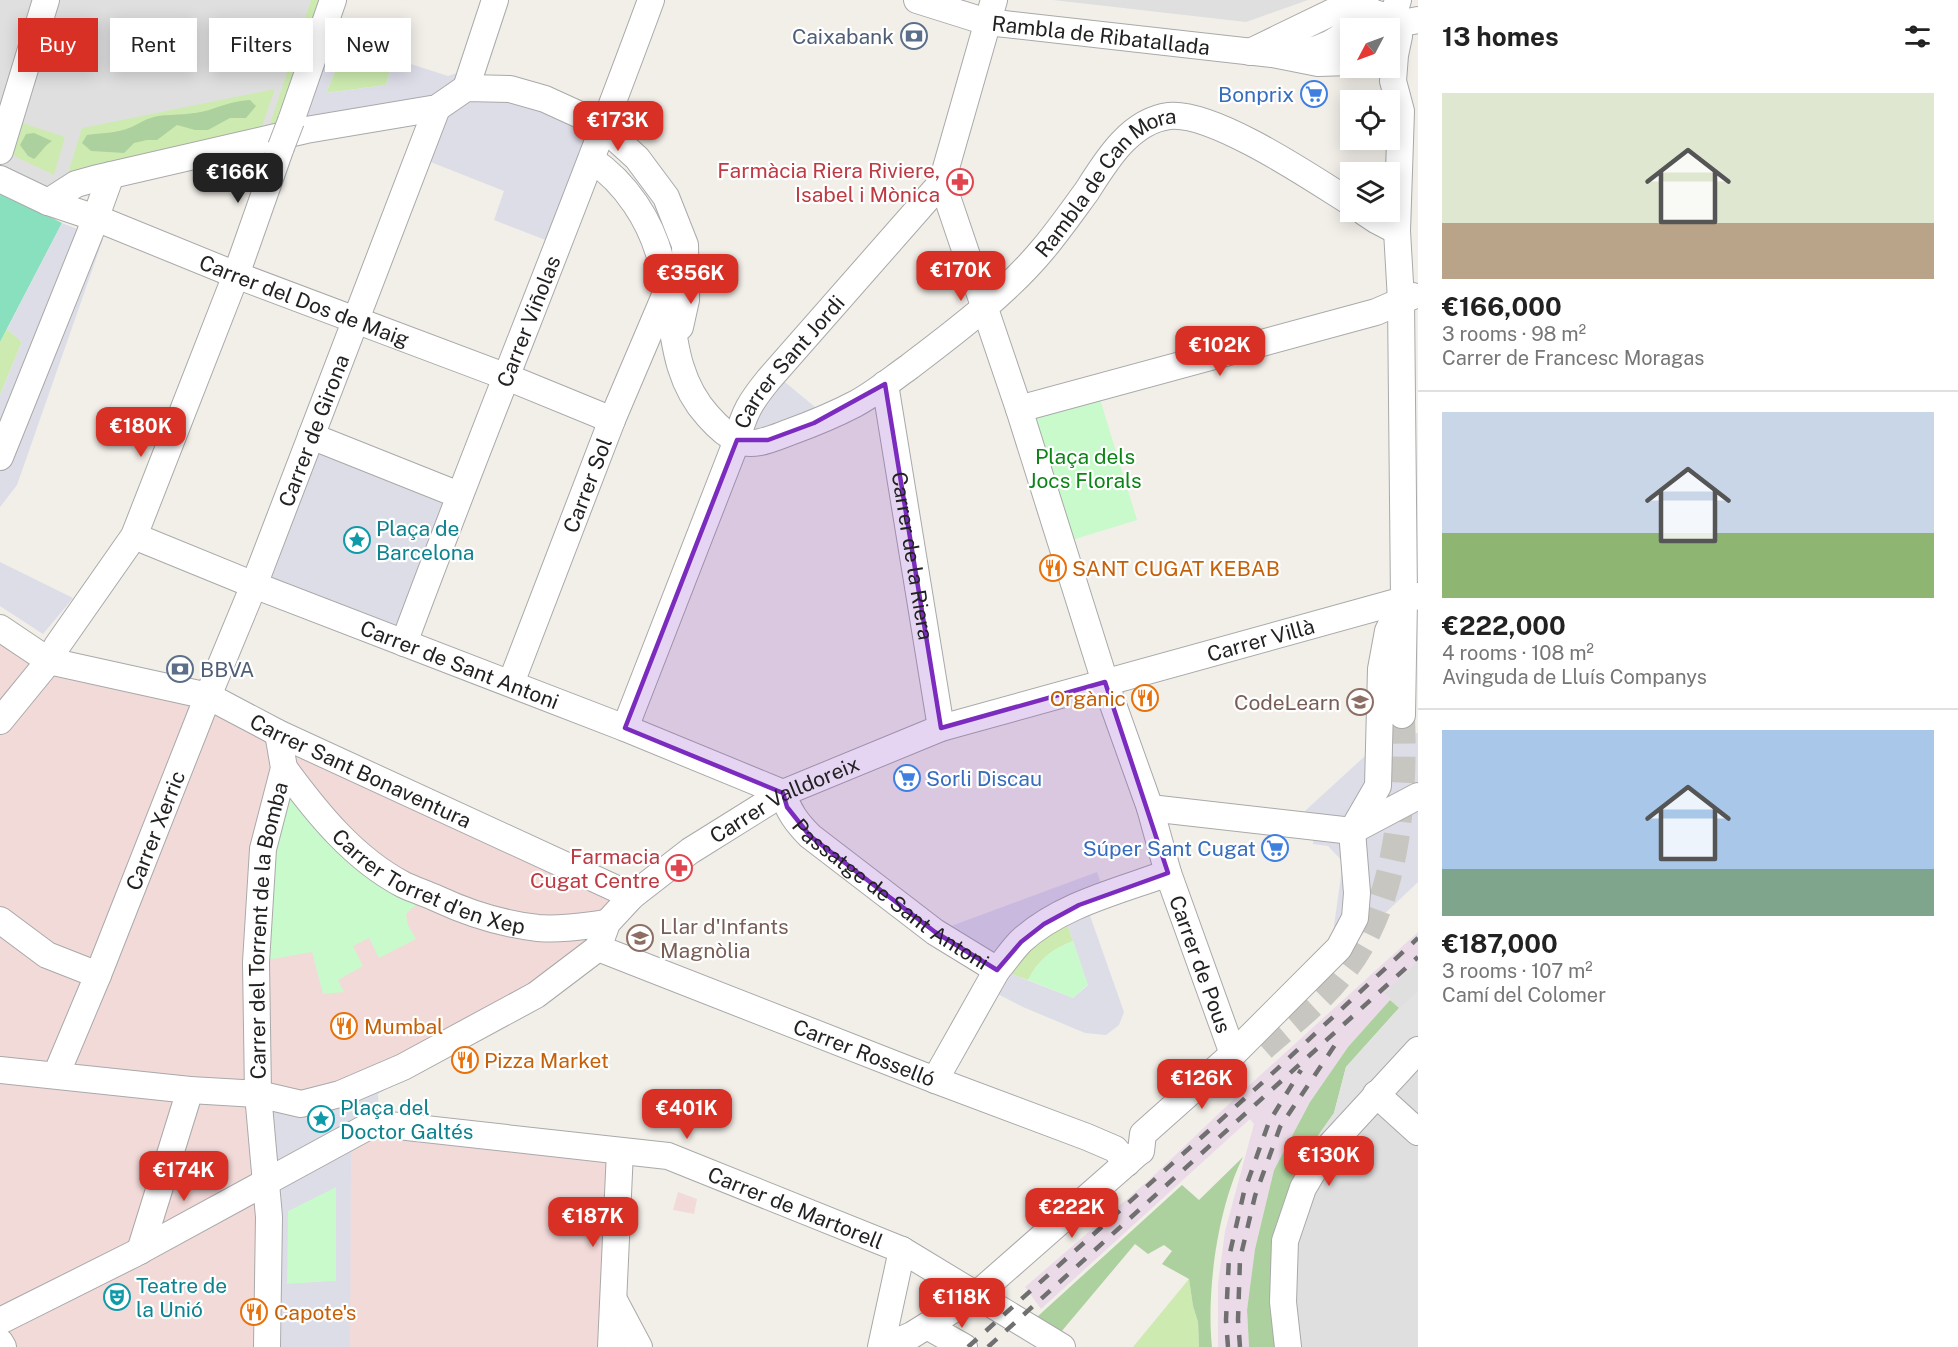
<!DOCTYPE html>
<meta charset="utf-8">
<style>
:root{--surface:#fff;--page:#f2f2f2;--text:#222;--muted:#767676;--line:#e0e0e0;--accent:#d93025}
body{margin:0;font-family:"Public Sans",sans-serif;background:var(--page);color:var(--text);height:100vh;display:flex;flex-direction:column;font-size:22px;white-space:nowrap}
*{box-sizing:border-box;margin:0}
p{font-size:20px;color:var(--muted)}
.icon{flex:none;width:33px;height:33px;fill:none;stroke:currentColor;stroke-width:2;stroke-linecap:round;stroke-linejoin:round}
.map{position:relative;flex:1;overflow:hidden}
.panel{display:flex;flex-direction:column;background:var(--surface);width:540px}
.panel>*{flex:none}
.top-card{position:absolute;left:18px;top:18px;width:570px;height:54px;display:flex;gap:12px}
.needle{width:39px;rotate:229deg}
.controls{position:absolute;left:1340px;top:18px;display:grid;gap:12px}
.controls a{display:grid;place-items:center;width:60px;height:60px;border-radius:0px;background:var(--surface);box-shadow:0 3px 15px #0003;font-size:30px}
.price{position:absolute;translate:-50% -51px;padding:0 14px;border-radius:12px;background:var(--accent);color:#fff;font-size:20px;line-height:39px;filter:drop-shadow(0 2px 3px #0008)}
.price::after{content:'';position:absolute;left:50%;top:36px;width:18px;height:14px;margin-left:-9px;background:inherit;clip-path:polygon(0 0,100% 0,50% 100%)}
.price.active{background:#222;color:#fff}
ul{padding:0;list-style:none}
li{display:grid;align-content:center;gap:12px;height:318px;padding:0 24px}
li+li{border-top:2px solid var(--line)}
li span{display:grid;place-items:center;height:186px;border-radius:0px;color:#555}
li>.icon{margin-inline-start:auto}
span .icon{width:108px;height:108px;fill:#fffc;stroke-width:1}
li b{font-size:26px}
h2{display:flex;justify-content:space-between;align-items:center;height:72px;padding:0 24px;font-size:26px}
.pill{padding:0 21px;border-radius:0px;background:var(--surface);box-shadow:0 3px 15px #0003;font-size:21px;line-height:54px}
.pill.active{background:var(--accent);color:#fff}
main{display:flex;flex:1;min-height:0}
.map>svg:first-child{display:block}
.residential{fill:#e0dfdf}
.commercial{fill:#f2dad9}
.industrial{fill:#ebdbe8}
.grass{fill:#cdebb0}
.forest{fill:#add19e}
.park{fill:#c8facc}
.pitch{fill:#88e0be}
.parking{fill:#e2e2e2}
.plaza{fill:#dddde8;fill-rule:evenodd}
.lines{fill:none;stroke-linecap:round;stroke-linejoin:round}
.minor-tunnel{stroke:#c8c6c1;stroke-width:26;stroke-dasharray:26 13;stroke-linecap:butt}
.minor-casing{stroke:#a9a9a9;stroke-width:28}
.minor{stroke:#fff;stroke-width:26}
.rail{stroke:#707070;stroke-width:4.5;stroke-dasharray:12 12;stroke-linecap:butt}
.minor-bridge-casing{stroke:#a9a9a9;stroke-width:28;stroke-linecap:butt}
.minor-bridge{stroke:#fff;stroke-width:26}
.marked{fill:#7b2cbf;fill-opacity:0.2;stroke:#7b2cbf;stroke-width:4.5;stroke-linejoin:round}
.labels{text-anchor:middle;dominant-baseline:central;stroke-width:4.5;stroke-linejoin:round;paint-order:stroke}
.street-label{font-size:21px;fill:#222;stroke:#fff}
.service-label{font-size:21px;fill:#4e5e75;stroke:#fff;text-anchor:end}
.shop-label{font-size:21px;fill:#366cbe;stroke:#fff;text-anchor:end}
.health-label{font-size:21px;fill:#be3a42;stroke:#fff;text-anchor:end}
.park-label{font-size:21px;fill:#0c8416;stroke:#fff}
.culture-label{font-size:21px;fill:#0d838f;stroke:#fff;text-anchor:start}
.food-label{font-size:21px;fill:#c56008;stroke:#fff;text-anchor:start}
.education-label{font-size:21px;fill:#785e54;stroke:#fff;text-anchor:end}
</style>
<main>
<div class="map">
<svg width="1418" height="1347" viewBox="0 0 1418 1347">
<rect width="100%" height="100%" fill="#f2efe9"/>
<g class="residential">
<path d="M0,0H333L283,134L48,202L0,179Z"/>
<path d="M1053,0H1308L1246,22Z"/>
<path d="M1418,960V1347H1282L1300,1182L1398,1008L1384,993Z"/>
</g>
<g class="commercial">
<path d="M0,628L49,661L208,696L632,896L598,948L375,1080L381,1124L620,1151L613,1347H0Z"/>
<path d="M678,1192L697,1199L694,1214L673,1210Z"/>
</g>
<path class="industrial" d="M1418,932V960L1385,993L1390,1000L1348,1047L1310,1102L1274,1170L1255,1249L1247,1310L1249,1347H1218V1284L1225,1231L1254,1124L1250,1119L1041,1309L1025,1287L1150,1179L1233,1100Z"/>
<g class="grass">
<path d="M311,0H333L289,126L268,130Z"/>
<path d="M339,61L390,72L386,85L326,93Z"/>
<path d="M275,89L260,132L68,173L82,128Z"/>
<path d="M22,123L65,137L54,175L12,155Z"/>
<path d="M7,329L22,342L0,395V342Z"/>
<path d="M1066,920L1073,941C1052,949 1038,960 1028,980L1003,971Z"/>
<path d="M1189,1279L1193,1306L1198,1322L1199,1347H1133Z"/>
</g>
<g class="forest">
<path d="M250,100L256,106L246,118H230L208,130H195L177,125L157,140H147L134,143L124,153L91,151L82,143L87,135C101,133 116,133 129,128C139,124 146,118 158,116C175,114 193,115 209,110C223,105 235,101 250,100Z"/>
<path d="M34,133L52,141C44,146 41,153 34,159L28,156L20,145L26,134Z"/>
<path d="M1390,1000L1399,1008L1346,1067L1334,1113L1305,1155L1308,1164L1282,1347H1249L1247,1310L1255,1249L1274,1170L1310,1102L1348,1047Z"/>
<path d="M1243,1157C1218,1207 1206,1291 1212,1347H1199L1198,1322L1193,1306L1189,1279L1162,1264L1172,1251L1164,1245L1148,1254L1135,1244L1061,1332L1037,1317L1182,1185L1199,1200Z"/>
</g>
<g class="park">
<path d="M1099,396L1137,520L1072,540L1034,416Z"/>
<path d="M282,781L427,895L406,914L408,925L416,939L379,958L369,938L353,946L363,966L338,980L344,992L323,994L312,952L256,962Z"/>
<path d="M1073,941L1088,984L1073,998L1028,980C1038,960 1052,949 1073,941Z"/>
<path d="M337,1186L336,1281L287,1284L288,1211Z"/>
</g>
<path class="pitch" d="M0,191L62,223L0,342Z"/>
<path class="parking" d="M1418,991V1049L1308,1164L1304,1155L1334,1113L1346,1067L1399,1008Z"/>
<g class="plaza">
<path d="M321,35L448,76L472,68L490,78L609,115L548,241L494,220L504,191L418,157L432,120L293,118ZM339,61L390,72L386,85L326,93Z"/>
<path d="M62,223L103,239L17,485L0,507V395L22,342L7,329Z"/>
<path d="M774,373L827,417L750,443L742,422Z"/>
<path d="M311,436L459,495L404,643L254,585Z"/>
<path d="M0,562L73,598L43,634L0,606Z"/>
<path d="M1413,733H1418V882L1343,953L1332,940L1343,862L1328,846L1313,844L1314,829L1305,811L1365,756L1379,753L1389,746L1393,737Z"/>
<path d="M1097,872L1101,883L1088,910L1124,1012L1119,1025L1106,1035L1085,1033L1023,1007L990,990L986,980L938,943L935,932ZM1066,920L1088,985L1073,998L1004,971Z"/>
<path d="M407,1076L378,1094L380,1124L274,1172L258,1094L301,1104Z"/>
<path d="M351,1147L350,1347H282V1189ZM336,1187V1281L287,1284L288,1211Z"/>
</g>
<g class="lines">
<path class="minor-tunnel" d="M1263,1048C1290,1024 1321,1001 1343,972C1398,904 1405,800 1402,715"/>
<defs>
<g id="minor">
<path id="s1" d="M917,0L987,22L1272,54L1318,63L1350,62"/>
<path d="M1398,0L1394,13L1399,36L1395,55L1393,81L1401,111L1397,231L1401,300L1404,599L1402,715"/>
<path d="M1397,24L1418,20"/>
<path d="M1250,52L1347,5H1361L1374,13L1390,17L1397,24"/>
<path d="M1293,53C1310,52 1325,48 1339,38C1351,28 1359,18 1374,13"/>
<path d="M466,88L495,0"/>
<path d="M291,121L333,0"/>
<path d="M0,151L46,0"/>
<path id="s2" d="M592,160C626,183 651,221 661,261C675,315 668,372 708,416C716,425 726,435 737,440C754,448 773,438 790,432C812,424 834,415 855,404C874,394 892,379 909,367C955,332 1007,293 1044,248C1059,230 1073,210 1087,191C1106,161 1130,121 1169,116C1213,111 1312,178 1350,202"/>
<path id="s3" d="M0,179L48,202L96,218L236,275L507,377L612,420"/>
<path id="s4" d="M942,182L1019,409L1105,682L1150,808L1168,873L1233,1054"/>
<path d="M48,202L76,184L94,179L306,130L437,108L466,88L510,89L545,99L580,115L604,128L637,158L666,197L685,245L686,300L680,327"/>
<path d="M1364,212L1376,220L1397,231"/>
<path id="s5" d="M885,384L941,728"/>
<path d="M1019,409L1376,312L1413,296"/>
<path d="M311,436L459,495"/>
<path d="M0,457L90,233L111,175"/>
<path id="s6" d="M134,536L254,585L625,728L783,793C788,811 797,823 810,836L935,932L997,970C1005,961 1012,950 1021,941C1060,905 1119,891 1168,873"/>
<path id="s7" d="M0,628L49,661L208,696L278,733L632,896"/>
<path id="s8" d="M404,643C484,427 572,216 651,0"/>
<path id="s9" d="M511,683L612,420L666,293"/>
<path d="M0,721L49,661L57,646L134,536L236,275L281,147"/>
<path id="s10" d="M625,728L737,440C744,412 751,401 769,379L942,182L994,0"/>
<path id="s11" d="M284,768C317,813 354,859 404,885C415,890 427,894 438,899C470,914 503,924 538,928C561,930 584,926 607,923"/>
<path d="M1150,808L1352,831L1418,796"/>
<path d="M0,920L47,955L98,975"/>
<path id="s12" d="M598,948L935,1080L1087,1137L1115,1149L1127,1163"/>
<path id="s13" d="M0,1070L190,1090L258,1094L301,1104L340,1094L403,1067L536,995L598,948L607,923L632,896L690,851L783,793L941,728L1418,596"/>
<path id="s14" d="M56,1075L98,975L208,696L254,585L437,108"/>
<path d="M935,1080L997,970"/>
<path d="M1376,1094L1418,1132"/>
<path d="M1141,1151L1143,1134L1233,1054L1339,948L1355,918L1357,893L1352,831L1378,786L1381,669L1388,631L1399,609"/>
<path d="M140,1251L190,1090"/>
<path d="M614,1300L639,1347"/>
<path id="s15" d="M0,1321L134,1254L369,1126L380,1124L668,1156L902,1250L1062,1347"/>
<path d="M927,1326L964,1347"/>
<path d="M0,1342L3,1347"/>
<path id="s16" d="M267,1347L269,1217L258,1094L256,962L263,849L284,768L278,733"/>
<path d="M611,1347L620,1151"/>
<path d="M881,1347L902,1250"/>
<path d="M884,1347L912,1335L975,1296L1139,1152"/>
<path d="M1288,1347L1283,1302L1285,1241L1303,1188L1325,1151L1418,1050"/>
</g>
</defs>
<use href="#minor" class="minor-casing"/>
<use href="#minor" class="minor"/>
<g class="rail">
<path d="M968,1347L1263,1082L1418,938"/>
<path d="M988,1347L1418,957"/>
<path d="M1228,1347L1226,1320L1229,1257L1244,1192L1269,1122L1301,1070"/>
<path d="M1240,1347L1238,1320L1240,1259L1255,1196L1280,1127L1341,1036"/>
</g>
<defs>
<path id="minor-bridge" d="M281,147L291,121"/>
</defs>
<use href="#minor-bridge" class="minor-bridge-casing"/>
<use href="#minor-bridge" class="minor-bridge"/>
</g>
<path class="marked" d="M885,384L941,728L1105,682L1168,873L1079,905L1044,924L1021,942L997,970L935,932L810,836L787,807L783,793L625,728L737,440H768L814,423Z"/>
<defs>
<symbol id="bank-ring" viewBox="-11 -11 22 22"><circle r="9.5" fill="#fff" stroke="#5c6f8a" stroke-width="1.5"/><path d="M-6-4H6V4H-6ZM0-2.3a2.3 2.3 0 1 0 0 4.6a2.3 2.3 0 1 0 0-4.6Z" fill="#5c6f8a"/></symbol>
<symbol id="supermarket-ring" viewBox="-11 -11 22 22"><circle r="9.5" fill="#fff" stroke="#3f7fe0" stroke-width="1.5"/><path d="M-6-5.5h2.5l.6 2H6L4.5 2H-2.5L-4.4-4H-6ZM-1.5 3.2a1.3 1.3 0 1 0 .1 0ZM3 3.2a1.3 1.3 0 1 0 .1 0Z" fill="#3f7fe0"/></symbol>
<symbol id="pharmacy-ring" viewBox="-11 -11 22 22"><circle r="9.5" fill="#fff" stroke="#e0444e" stroke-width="1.5"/><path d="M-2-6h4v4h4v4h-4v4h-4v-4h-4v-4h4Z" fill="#e0444e"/></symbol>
<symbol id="sight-ring" viewBox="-11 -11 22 22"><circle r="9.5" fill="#fff" stroke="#0f9aa8" stroke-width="1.5"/><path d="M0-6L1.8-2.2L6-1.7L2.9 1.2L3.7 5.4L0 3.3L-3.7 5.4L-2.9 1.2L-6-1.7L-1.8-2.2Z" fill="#0f9aa8"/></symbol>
<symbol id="restaurant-ring" viewBox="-11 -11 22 22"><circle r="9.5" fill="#fff" stroke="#e8710a" stroke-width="1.5"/><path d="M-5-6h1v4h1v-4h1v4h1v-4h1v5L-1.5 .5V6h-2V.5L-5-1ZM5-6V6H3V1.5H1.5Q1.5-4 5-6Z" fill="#e8710a"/></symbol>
<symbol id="school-ring" viewBox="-11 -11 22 22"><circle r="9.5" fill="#fff" stroke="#8d6e63" stroke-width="1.5"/><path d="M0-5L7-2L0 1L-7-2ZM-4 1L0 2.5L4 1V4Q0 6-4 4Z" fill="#8d6e63"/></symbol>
<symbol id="theatre-ring" viewBox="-11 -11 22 22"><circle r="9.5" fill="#fff" stroke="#0f9aa8" stroke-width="1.5"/><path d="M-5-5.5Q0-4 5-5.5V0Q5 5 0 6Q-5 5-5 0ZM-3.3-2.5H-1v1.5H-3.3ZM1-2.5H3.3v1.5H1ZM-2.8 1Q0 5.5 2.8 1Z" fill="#0f9aa8"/></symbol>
</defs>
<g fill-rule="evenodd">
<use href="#bank-ring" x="899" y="21" width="30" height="30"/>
<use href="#supermarket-ring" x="1299" y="79" width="30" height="30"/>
<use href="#pharmacy-ring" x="945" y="167" width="30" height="30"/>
<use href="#sight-ring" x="342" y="525" width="30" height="30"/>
<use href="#restaurant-ring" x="1038" y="553" width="30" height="30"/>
<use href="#bank-ring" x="165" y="654" width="30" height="30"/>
<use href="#restaurant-ring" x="1130" y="683" width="30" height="30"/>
<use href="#school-ring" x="1345" y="687" width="30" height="30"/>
<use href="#supermarket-ring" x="892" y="763" width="30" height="30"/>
<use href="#supermarket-ring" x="1260" y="833" width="30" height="30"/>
<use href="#pharmacy-ring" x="664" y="853" width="30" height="30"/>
<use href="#school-ring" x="625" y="923" width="30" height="30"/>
<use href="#restaurant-ring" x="329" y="1011" width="30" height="30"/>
<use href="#restaurant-ring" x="450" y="1045" width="30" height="30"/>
<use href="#sight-ring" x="306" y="1104" width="30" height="30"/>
<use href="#theatre-ring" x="102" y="1282" width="30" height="30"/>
<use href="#restaurant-ring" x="239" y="1297" width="30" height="30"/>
</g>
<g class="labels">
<g class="street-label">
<text stroke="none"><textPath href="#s1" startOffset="188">Rambla de Ribatallada</textPath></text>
<text stroke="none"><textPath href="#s2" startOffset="792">Rambla de Can Mora</textPath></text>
<text stroke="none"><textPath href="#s3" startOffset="328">Carrer del Dos de Maig</textPath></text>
<text stroke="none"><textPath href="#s8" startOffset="345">Carrer Viñolas</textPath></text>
<text stroke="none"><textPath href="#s10" startOffset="404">Carrer Sant Jordi</textPath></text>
<text stroke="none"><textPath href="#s14" startOffset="694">Carrer de Girona</textPath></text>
<text stroke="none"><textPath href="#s9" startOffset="212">Carrer Sol</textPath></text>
<text stroke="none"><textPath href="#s5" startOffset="174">Carrer de la Riera</textPath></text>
<text stroke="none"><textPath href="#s13" startOffset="1390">Carrer Villà</textPath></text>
<text stroke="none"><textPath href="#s6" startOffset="350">Carrer de Sant Antoni</textPath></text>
<text stroke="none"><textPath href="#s7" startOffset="392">Carrer Sant Bonaventura</textPath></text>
<text stroke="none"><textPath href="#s13" startOffset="886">Carrer Valldoreix</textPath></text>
<text stroke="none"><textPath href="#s14" startOffset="264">Carrer Xerric</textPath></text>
<text stroke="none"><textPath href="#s11" startOffset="190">Carrer Torret d'en Xep</textPath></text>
<text stroke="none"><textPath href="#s6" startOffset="849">Passatge de Sant Antoni</textPath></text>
<text stroke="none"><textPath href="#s16" startOffset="418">Carrer del Torrent de la Bomba</textPath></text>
<text stroke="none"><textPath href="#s4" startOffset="824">Carrer de Pous</textPath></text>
<text stroke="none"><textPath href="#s12" startOffset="286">Carrer Rosselló</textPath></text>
<text stroke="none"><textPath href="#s15" startOffset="856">Carrer de Martorell</textPath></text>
</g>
<g class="service-label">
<text x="894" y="36">Caixabank</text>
<text x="200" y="669" text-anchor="start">BBVA</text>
</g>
<g class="shop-label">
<text x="1294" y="94">Bonprix</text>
<text x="926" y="778" text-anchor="start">Sorli Discau</text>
<text x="1256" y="848">Súper Sant Cugat</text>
</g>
<g class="health-label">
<text x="940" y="170">Farmàcia Riera Riviere,<tspan x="940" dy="24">Isabel i Mònica</tspan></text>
<text x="660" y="856">Farmacia<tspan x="660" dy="24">Cugat Centre</tspan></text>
</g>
<g class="park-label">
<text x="1085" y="456">Plaça dels<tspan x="1085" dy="24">Jocs Florals</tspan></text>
</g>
<g class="culture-label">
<text x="376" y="528">Plaça de<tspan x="376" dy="24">Barcelona</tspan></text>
<text x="340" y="1107">Plaça del<tspan x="340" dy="24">Doctor Galtés</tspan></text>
<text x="136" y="1285">Teatre de<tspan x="136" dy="24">la Unió</tspan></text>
</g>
<g class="food-label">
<text x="1072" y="568">SANT CUGAT KEBAB</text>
<text x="1126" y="698" text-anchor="end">Orgànic</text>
<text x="364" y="1026">Mumbal</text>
<text x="484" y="1060">Pizza Market</text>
<text x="274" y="1312">Capote's</text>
</g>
<g class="education-label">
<text x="1340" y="702">CodeLearn</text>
<text x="660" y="926" text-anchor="start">Llar d'Infants<tspan x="660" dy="24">Magnòlia</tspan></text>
</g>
</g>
</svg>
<div class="controls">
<a><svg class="needle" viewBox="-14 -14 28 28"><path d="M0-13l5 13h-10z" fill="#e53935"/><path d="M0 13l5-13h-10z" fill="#767676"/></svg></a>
<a><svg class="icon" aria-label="locate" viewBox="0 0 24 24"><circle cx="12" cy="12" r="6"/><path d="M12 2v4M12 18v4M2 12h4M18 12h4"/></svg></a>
<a><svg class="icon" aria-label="layers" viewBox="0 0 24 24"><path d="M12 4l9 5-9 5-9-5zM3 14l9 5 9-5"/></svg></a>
</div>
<b class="price" style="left:618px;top:152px">€173K</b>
<b class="price active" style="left:238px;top:204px">€166K</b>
<b class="price" style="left:961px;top:302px">€170K</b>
<b class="price" style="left:691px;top:305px">€356K</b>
<b class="price" style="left:1220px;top:377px">€102K</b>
<b class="price" style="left:141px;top:458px">€180K</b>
<b class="price" style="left:1202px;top:1110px">€126K</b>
<b class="price" style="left:687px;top:1140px">€401K</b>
<b class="price" style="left:1329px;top:1187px">€130K</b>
<b class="price" style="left:184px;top:1202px">€174K</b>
<b class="price" style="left:1072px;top:1239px">€222K</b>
<b class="price" style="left:593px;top:1248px">€187K</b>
<b class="price" style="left:962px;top:1329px">€118K</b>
<div class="top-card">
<a class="pill active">Buy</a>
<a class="pill">Rent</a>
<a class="pill">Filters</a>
<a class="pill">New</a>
</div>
</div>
<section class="panel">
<h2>13 homes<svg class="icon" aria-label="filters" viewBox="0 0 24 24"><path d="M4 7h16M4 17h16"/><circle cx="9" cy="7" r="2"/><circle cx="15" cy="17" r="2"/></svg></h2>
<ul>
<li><span style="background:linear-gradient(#dfe7d0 70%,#b9a48a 0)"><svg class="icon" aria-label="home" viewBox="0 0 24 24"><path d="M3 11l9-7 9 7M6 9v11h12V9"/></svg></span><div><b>€166,000</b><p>3 rooms · 98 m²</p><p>Carrer de Francesc Moragas</p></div></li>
<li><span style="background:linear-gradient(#c9d6e8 65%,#8fb573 0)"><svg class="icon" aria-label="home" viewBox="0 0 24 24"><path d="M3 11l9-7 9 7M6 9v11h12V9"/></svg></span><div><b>€222,000</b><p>4 rooms · 108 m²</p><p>Avinguda de Lluís Companys</p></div></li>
<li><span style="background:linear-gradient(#a9c7e8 75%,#7fa58c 0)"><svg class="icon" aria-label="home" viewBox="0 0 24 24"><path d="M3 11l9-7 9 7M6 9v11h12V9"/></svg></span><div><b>€187,000</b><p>3 rooms · 107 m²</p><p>Camí del Colomer</p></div></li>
</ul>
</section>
</main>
